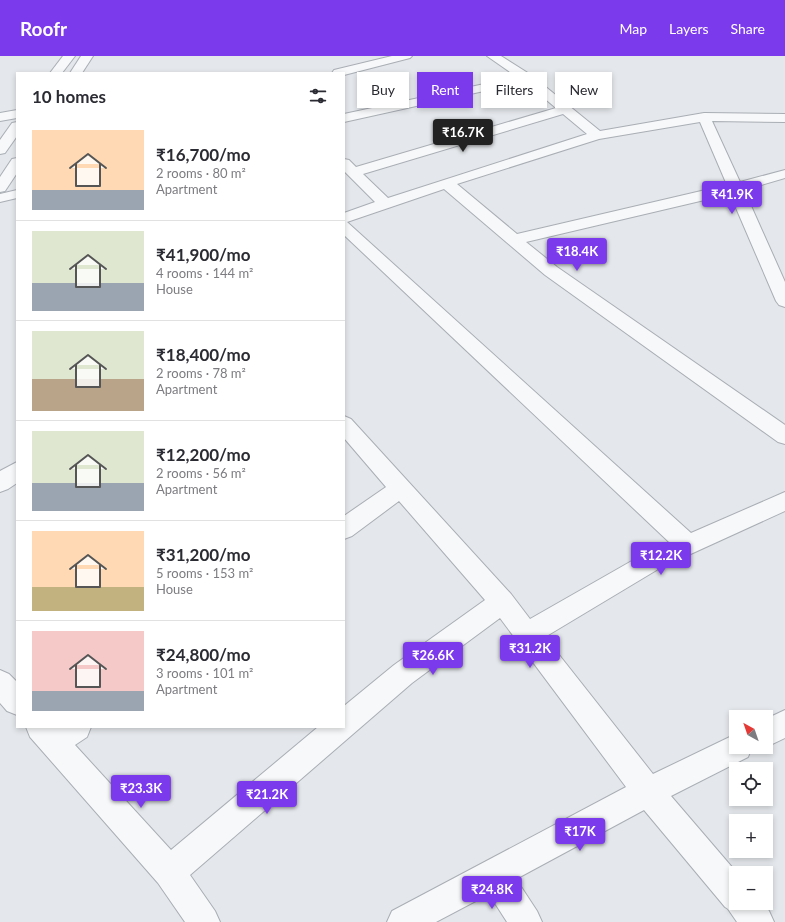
<!DOCTYPE html>
<meta charset="utf-8">
<style>
:root{--surface:#fff;--page:#f7f7f7;--text:#2b2b33;--muted:#7c7c81;--line:#e1e1e2;--accent:#7c3aed}
body{margin:0;font-family:Lato,sans-serif;background:var(--page);color:var(--text);height:100vh;display:flex;flex-direction:column;font-size:15px;white-space:nowrap}
*{box-sizing:border-box;margin:0}
p{font-size:13px;color:var(--muted)}
.icon{flex:none;width:22px;height:22px;fill:none;stroke:currentColor;stroke-width:2;stroke-linecap:round;stroke-linejoin:round}
.map{position:relative;flex:1;overflow:hidden}
.details{position:absolute;left:16px;top:16px;width:329px;height:656px;display:flex;flex-direction:column;background:var(--surface);border-radius:0px;box-shadow:0 2px 6px #0003}
.details>*{flex:none}
.guide{position:absolute;left:357px;top:16px;width:368px;height:36px;display:flex;gap:8px}
.needle{width:26px;rotate:320deg}
.tools{position:absolute;left:729px;top:654px;display:grid;gap:8px}
.tools a{display:grid;place-items:center;width:44px;height:44px;border-radius:0px;background:var(--surface);box-shadow:0 2px 6px #0003;font-size:20px}
.price{position:absolute;translate:-50% -34px;padding:0 9px;border-radius:4px;background:var(--accent);color:#fff;font-size:13px;line-height:26px;filter:drop-shadow(0 1px 2px #0008)}
.price::after{content:'';position:absolute;left:50%;top:24px;width:12px;height:9px;margin-left:-6px;background:inherit;clip-path:polygon(0 0,100% 0,50% 100%)}
.price.on{background:#222;color:#fff}
ul{padding:0;list-style:none}
li{display:flex;align-items:center;gap:12px;height:100px;padding:0 16px}
li+li{border-top:1px solid var(--line)}
li span{display:grid;place-items:center;flex:none;width:112px;height:80px;border-radius:0px;color:#555}
li>.icon{margin-inline-start:auto}
span .icon{width:48px;height:48px;fill:#fffc;stroke-width:1}
li b{font-size:17px}
h2{display:flex;justify-content:space-between;align-items:center;height:48px;padding:0 16px;font-size:17px}
.tag{padding:0 14px;border-radius:0px;background:var(--surface);box-shadow:0 2px 6px #0003;font-size:14px;line-height:36px}
.tag.on{background:var(--accent);color:#fff}
header{display:flex;align-items:center;gap:24px;box-sizing:border-box;height:56px;padding:0 20px;background:var(--accent);color:#fff}
header strong{font-size:19px}
nav{display:flex;gap:22px;margin-inline-start:auto;font-size:14px}
.map>svg:first-child{display:block}
.lines{fill:none;stroke-linecap:round;stroke-linejoin:round}
.minor-casing{stroke:#a9aeb5;stroke-width:2}
.tertiary-casing{stroke:#a9aeb5;stroke-width:2}
.minor{fill:#f7f8f9;fill-rule:evenodd}
.tertiary{fill:#f7f8f9;fill-rule:evenodd}
</style>
<header>
<strong>Roofr</strong>
<nav><a>Map</a><a>Layers</a><a>Share</a></nav>
</header>
<div class="map">
<svg width="785" height="866" viewBox="0 0 785 866">
<rect width="100%" height="100%" fill="#e4e7eb"/>
<g class="lines">
<defs>
<g id="minor">
<path d="M392,0H412L410,2L344,19V17H332L334,14Z"/>
<path d="M487,0H501L531,19L600,75L704,57L785,58V66L712,65L740,126L785,114V122L744,134L785,226V251L779,249L776,245L730,138L526,186L557,211L785,369V388L778,386L545,219L444,133L347,166L691,477L785,436V455L660,512L545,581L653,718L736,678V691H752L748,701L671,740L737,817L736,847H763L769,855L774,866H737L728,853L725,851L644,754L516,823L537,855L542,866H507L489,838L436,866H387L392,855L626,731L500,562L412,627L190,819L215,855L220,866H185L158,827L30,681L26,671H91L87,681L75,689L171,794L318,671H344V650L394,609L485,544L399,445L352,480L344,483V460L386,431L344,382V360L351,363L511,538L530,563L644,498L669,486L344,179V157L375,146L344,115V103L349,104L356,111L556,52L525,26L344,66V58L517,21ZM563,58L587,78L388,142L363,118ZM700,66L727,129L517,178L457,128L599,83Z"/>
<path d="M17,54V62L0,65V57Z"/>
<path d="M17,134V142L0,146V138Z"/>
<path d="M17,406V427L8,433L0,436V415Z"/>
<path d="M0,614L9,618L17,626V659L7,655L0,647Z"/>
<path d="M785,654V682L766,691V663Z"/>
</g>
<g id="tertiary">
<path d="M63,0H75L62,17H50Z"/>
<path d="M81,0H93L82,17H70Z"/>
<path d="M17,66V80L5,97L0,98V84L12,67Z"/>
<path d="M17,102V117L5,135L0,136V121L12,103Z"/>
</g>
</defs>
<use href="#minor" class="minor-casing"/>
<use href="#tertiary" class="tertiary-casing"/>
<use href="#minor" class="minor"/>
<use href="#tertiary" class="tertiary"/>
</g>
</svg>
<div class="tools">
<a><svg class="needle" viewBox="-14 -14 28 28"><path d="M0-13l5 13h-10z" fill="#e53935"/><path d="M0 13l5-13h-10z" fill="#7c7c81"/></svg></a>
<a><svg class="icon" aria-label="locate" viewBox="0 0 24 24"><circle cx="12" cy="12" r="6"/><path d="M12 2v4M12 18v4M2 12h4M18 12h4"/></svg></a>
<a>+</a>
<a>−</a>
</div>
<b class="price on" style="left:463px;top:97px">₹16.7K</b>
<b class="price" style="left:732px;top:159px">₹41.9K</b>
<b class="price" style="left:577px;top:216px">₹18.4K</b>
<b class="price" style="left:661px;top:520px">₹12.2K</b>
<b class="price" style="left:530px;top:613px">₹31.2K</b>
<b class="price" style="left:433px;top:620px">₹26.6K</b>
<b class="price" style="left:141px;top:753px">₹23.3K</b>
<b class="price" style="left:267px;top:759px">₹21.2K</b>
<b class="price" style="left:580px;top:796px">₹17K</b>
<b class="price" style="left:492px;top:854px">₹24.8K</b>
<div class="guide">
<a class="tag">Buy</a>
<a class="tag on">Rent</a>
<a class="tag">Filters</a>
<a class="tag">New</a>
</div>
<section class="details">
<h2>10 homes<svg class="icon" aria-label="filters" viewBox="0 0 24 24"><path d="M4 7h16M4 17h16"/><circle cx="9" cy="7" r="2"/><circle cx="15" cy="17" r="2"/></svg></h2>
<ul>
<li><span style="background:linear-gradient(#ffd9b3 75%,#9aa5b1 0)"><svg class="icon" aria-label="home" viewBox="0 0 24 24"><path d="M3 11l9-7 9 7M6 9v11h12V9"/></svg></span><div><b>₹16,700/mo</b><p>2 rooms · 80 m²</p><p>Apartment</p></div></li>
<li><span style="background:linear-gradient(#dfe7d0 65%,#9aa5b1 0)"><svg class="icon" aria-label="home" viewBox="0 0 24 24"><path d="M3 11l9-7 9 7M6 9v11h12V9"/></svg></span><div><b>₹41,900/mo</b><p>4 rooms · 144 m²</p><p>House</p></div></li>
<li><span style="background:linear-gradient(#dfe7d0 60%,#b9a48a 0)"><svg class="icon" aria-label="home" viewBox="0 0 24 24"><path d="M3 11l9-7 9 7M6 9v11h12V9"/></svg></span><div><b>₹18,400/mo</b><p>2 rooms · 78 m²</p><p>Apartment</p></div></li>
<li><span style="background:linear-gradient(#dfe7d0 65%,#9aa5b1 0)"><svg class="icon" aria-label="home" viewBox="0 0 24 24"><path d="M3 11l9-7 9 7M6 9v11h12V9"/></svg></span><div><b>₹12,200/mo</b><p>2 rooms · 56 m²</p><p>Apartment</p></div></li>
<li><span style="background:linear-gradient(#ffd9b3 70%,#c2b280 0)"><svg class="icon" aria-label="home" viewBox="0 0 24 24"><path d="M3 11l9-7 9 7M6 9v11h12V9"/></svg></span><div><b>₹31,200/mo</b><p>5 rooms · 153 m²</p><p>House</p></div></li>
<li><span style="background:linear-gradient(#f6c9c9 75%,#9aa5b1 0)"><svg class="icon" aria-label="home" viewBox="0 0 24 24"><path d="M3 11l9-7 9 7M6 9v11h12V9"/></svg></span><div><b>₹24,800/mo</b><p>3 rooms · 101 m²</p><p>Apartment</p></div></li>
</ul>
</section>
</div>
